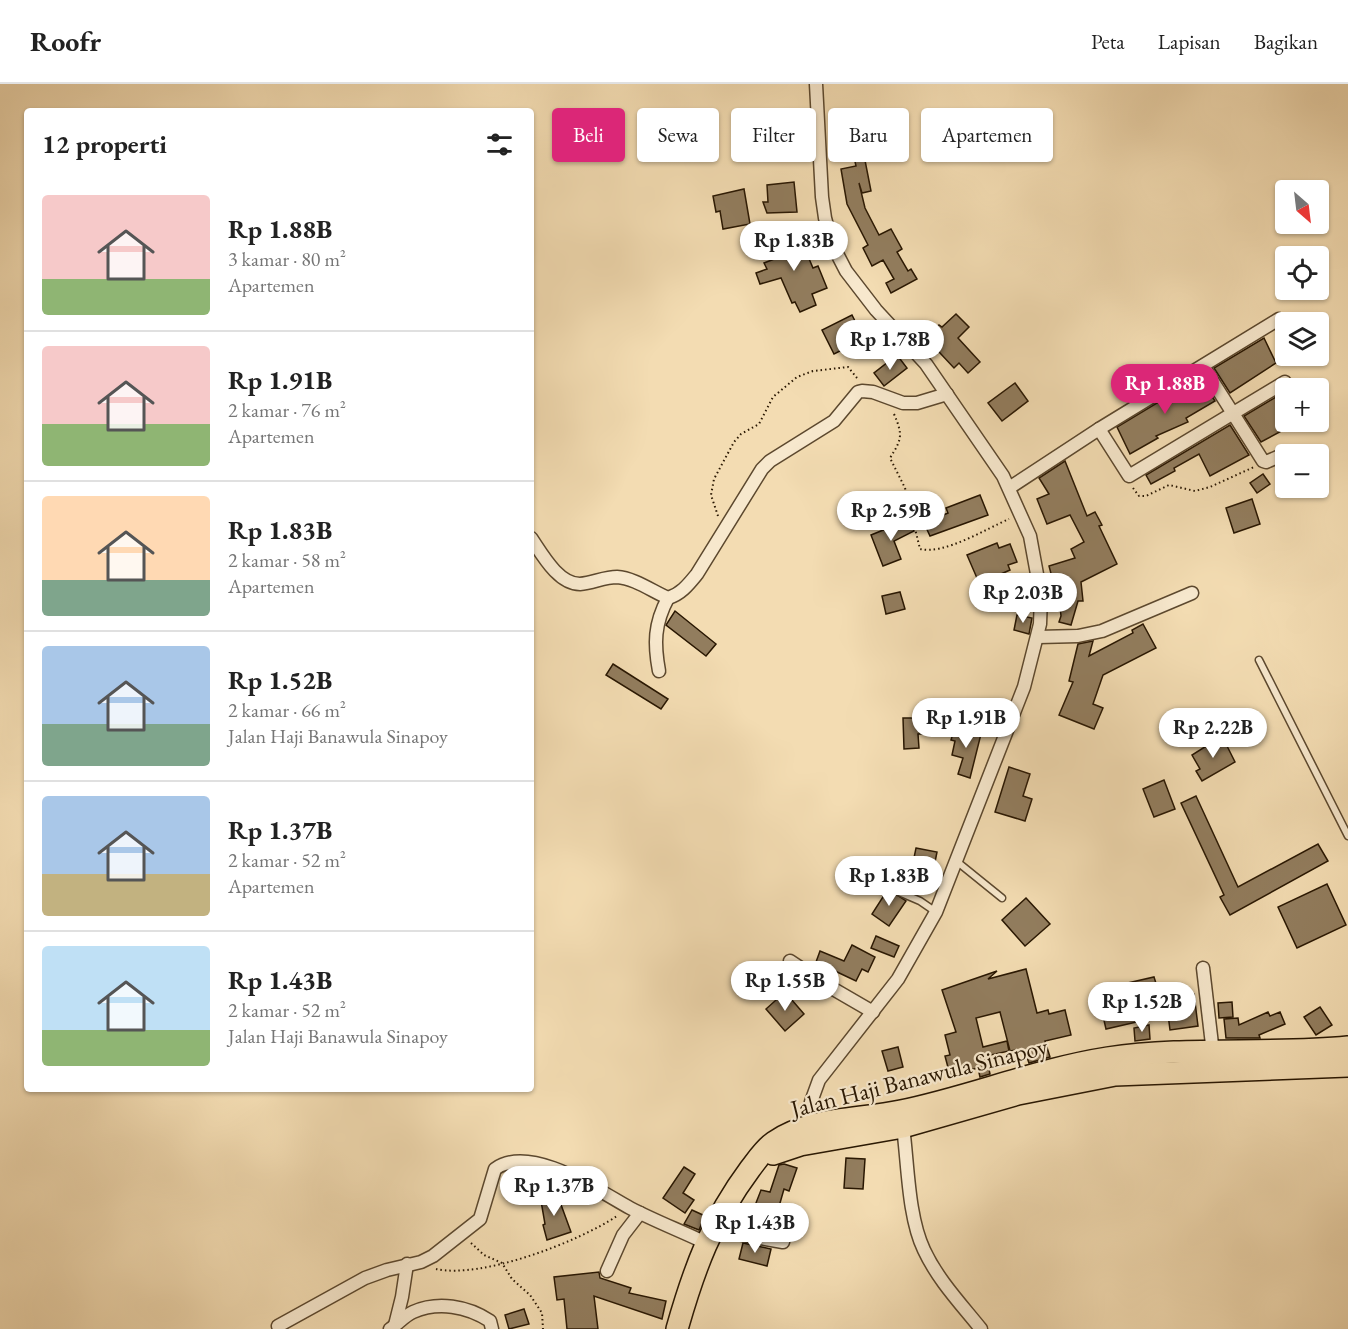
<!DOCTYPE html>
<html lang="id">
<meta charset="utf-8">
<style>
:root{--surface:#fff;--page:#f2f2f2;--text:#222;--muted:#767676;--line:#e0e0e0;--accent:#db2777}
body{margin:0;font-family:"EB Garamond",serif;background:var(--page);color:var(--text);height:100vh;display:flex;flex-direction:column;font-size:22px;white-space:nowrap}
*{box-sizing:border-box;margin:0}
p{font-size:20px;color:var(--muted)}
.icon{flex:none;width:33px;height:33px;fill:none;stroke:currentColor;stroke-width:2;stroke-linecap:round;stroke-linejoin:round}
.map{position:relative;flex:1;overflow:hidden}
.details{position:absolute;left:24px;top:24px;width:510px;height:984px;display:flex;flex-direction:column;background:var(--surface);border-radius:6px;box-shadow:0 2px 4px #0004}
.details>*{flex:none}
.hud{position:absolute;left:552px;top:24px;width:570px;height:54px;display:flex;gap:12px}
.needle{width:39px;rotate:152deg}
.buttons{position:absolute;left:1275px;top:96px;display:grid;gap:12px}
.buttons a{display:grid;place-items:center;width:54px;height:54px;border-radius:6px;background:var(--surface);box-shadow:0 2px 4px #0004;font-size:30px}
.price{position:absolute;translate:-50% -51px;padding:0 14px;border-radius:21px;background:#fff;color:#222;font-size:20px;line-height:39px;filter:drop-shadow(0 2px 3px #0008)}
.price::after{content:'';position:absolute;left:50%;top:36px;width:18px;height:14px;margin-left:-9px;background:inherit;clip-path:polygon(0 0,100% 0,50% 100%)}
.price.selected{background:var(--accent);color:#fff}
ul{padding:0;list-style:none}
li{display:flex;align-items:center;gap:18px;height:150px;padding:0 18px}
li+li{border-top:2px solid var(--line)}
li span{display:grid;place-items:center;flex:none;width:168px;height:120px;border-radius:6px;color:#555}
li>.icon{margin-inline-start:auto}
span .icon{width:72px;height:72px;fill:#fffc;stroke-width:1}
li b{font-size:26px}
h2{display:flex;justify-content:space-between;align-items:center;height:72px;padding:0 18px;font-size:26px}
.pill{padding:0 21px;border-radius:6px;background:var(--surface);box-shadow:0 2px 4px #0004;font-size:21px;line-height:54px}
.pill.selected{background:var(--accent);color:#fff}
header{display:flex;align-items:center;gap:36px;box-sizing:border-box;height:84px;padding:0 30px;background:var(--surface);border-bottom:2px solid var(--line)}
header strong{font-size:28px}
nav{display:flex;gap:33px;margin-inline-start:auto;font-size:21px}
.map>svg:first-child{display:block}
.building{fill:#927d5e;stroke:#291702;stroke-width:1.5}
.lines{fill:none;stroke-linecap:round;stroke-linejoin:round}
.service-casing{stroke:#5c482e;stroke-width:9}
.minor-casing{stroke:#5c482e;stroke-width:15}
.trunk-casing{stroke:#291702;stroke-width:24}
.path{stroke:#291702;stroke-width:2;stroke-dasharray:1.5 3;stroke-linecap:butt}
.service{stroke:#f7e8cd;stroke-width:6}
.minor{stroke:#f7e8cd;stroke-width:12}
.trunk{stroke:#f3dcb2;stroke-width:21}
.labels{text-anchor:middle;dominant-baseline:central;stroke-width:4.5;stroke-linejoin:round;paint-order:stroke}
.street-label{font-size:24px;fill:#291702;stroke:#f7e8cd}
</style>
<header>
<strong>Roofr</strong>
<nav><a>Peta</a><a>Lapisan</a><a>Bagikan</a></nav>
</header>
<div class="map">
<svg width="1348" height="1245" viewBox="0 0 1348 1245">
<rect width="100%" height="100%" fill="#f3dcb2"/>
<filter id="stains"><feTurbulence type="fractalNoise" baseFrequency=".00333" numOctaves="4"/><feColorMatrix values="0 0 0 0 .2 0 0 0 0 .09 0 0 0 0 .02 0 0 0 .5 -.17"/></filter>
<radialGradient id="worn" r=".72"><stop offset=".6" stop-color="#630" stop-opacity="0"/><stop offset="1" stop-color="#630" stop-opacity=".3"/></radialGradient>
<g class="building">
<path d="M866,42L870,59L862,61L871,107L862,109L859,99L865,124L879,151L891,145L902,165L897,168L908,187L911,185L917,195L891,209L886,199L894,195L883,176L872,182L863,164L868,161L847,120L841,85L856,82L848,46Z"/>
<path d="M794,98L797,128L767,129L763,118H768L767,101Z"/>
<path d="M744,105L750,140L723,145L720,127L716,128L713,112Z"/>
<path d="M791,144L798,166L804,163L813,184L818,182L827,204L812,210L816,221L800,228L795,218L792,219L781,194L760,200L756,189L767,185L764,179L782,172L774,150Z"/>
<path d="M956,230L969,243L958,254L980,278L968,289L959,279L954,284L926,254L939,241L942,243Z"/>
<path d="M852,231L864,255L834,270L822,246Z"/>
<path d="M1264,254L1276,279L1230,309L1214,284Z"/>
<path d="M897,271L907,284L884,302L874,289Z"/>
<path d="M1200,293L1215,317L1186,334L1188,338L1156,352L1158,354L1130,370L1117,343Z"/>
<path d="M1015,299L1028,317L1002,337L988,319Z"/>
<path d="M1286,307V317L1278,320L1289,343L1261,358L1244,332Z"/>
<path d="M1230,341L1249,371L1210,392L1199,370L1174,384L1175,387L1151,400L1146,391Z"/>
<path d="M1065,377L1087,432L1095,428L1102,441L1099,442L1117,480L1081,498L1083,517H1078L1071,541L1059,538L1061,532L1057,496L1053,497L1049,482L1075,474L1071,465L1084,458L1070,431L1047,440L1037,415L1049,410L1039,394Z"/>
<path d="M1263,390L1270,400L1257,409L1250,399Z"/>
<path d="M980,411L988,431L930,452L924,439L948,429L946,424Z"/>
<path d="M1252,415L1260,440L1234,449L1226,424Z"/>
<path d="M908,436L914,447L894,457L901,475L883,482L871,451Z"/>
<path d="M997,459L999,464L1010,460L1017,478L1008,481L1010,486L1001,490L1010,514L982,524L975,503L980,501L967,471Z"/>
<path d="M900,508L905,525L886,530L882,512Z"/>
<path d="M675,527L716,560L706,572L666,541Z"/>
<path d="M1017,531L1032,534L1029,550L1014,546Z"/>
<path d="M1143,540L1156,564L1103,591L1093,620L1103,624L1094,645L1059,631L1073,598L1069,597L1078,560L1093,557L1089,572L1133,549L1132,546Z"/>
<path d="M613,580L668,615L661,625L606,591Z"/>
<path d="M903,634H933V650H918L919,664L904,665Z"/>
<path d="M955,643L981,650L970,694L958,690L963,674L952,671L955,657L951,656Z"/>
<path d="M1222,652L1235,678L1202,697L1196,687L1200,685L1192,671Z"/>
<path d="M1009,683L1030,690L1023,712L1032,715L1025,737L995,728Z"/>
<path d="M1164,696L1175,725L1154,733L1143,705Z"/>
<path d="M1196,712L1238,803L1318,760L1328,777L1230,831L1220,813L1224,811L1181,719Z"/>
<path d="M916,764L937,768L931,798L910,793Z"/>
<path d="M1327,800L1346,841L1297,864L1278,823Z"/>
<path d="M888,805L906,817L889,842L872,830Z"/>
<path d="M1026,814L1050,840L1025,862L1002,836Z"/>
<path d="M876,852L899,862L894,873L871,864Z"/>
<path d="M852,861L875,873L868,888L862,885L856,897L816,878L820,867L844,877Z"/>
<path d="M1026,885L1037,929L1048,926L1049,930L1065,926L1071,951L1045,957L1050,973L1029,979L1024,965L1010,967L1000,928L976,934L983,963L1007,957L1009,967L986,972L990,990L980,993L978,984L950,991L945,972L950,971L945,951L956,948L942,906L997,887L988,895Z"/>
<path d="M1154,893L1159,909L1135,915L1141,937L1106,945L1097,906Z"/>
<path d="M785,908L804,930L785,947L766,925Z"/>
<path d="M1194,910L1198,942L1170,946L1166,914Z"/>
<path d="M1232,918L1233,933L1219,934L1218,919Z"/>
<path d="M1320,923L1332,941L1316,951L1304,933Z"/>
<path d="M1268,928L1270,932L1280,928L1285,940L1259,951L1260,954H1226L1224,935L1238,934L1239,941Z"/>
<path d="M1149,941L1150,955L1135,957L1134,944Z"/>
<path d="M898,963L903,983L888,987L882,967Z"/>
<path d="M846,1074L865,1075L863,1105L844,1104Z"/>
<path d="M784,1080L797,1084L789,1107L784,1105L778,1126L791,1130L785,1149L749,1137L761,1106L770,1108L779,1081Z"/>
<path d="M684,1083L695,1090L683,1109L694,1116L685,1129L663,1114Z"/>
<path d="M554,1108L556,1119L560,1118L571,1148L547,1156L543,1141L545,1140L540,1111Z"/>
<path d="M692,1126L705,1132L699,1146L684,1140Z"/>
<path d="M743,1159L771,1165L767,1182L739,1175Z"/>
<path d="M599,1188L600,1194L631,1204L629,1209L666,1217L662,1235L594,1212L598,1245H567L564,1215L557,1216L554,1193Z"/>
<path d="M524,1225L529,1240L509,1245L505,1231Z"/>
</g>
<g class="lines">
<defs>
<g id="service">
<path d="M1259,576L1348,752"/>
<path d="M955,776L1002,814"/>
<path d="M899,808L920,817L936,828"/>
</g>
<g id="minor">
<path d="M1203,282L1263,377L1266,378L1280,372"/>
<path d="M1099,345L1129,392L1285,298"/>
<path d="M1009,404L1099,345L1279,235"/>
<path d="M531,454C542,470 558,500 580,500C593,499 604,493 617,493C634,494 652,507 668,514C681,510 688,501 697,490L762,385L770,377L834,337L858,308L862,307L873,308L903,319H917L947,310"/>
<path d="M1038,553L1078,552L1102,547L1192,509"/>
<path d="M659,587C654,560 654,540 668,514"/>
<path d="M790,877L823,899L873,928"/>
<path d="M1203,884L1213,969"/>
<path d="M903,1043C908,1080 908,1133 924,1166C938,1196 961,1220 981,1245"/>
<path d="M807,1045L811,1018L819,996L898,895L936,828L1024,603L1040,540L1041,512L1030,452L1003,392L926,280L876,226L846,187L832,160L825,134L822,113L816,0"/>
<path d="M714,1143L732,1149L783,1158"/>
<path d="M607,1187L623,1151L640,1129"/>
<path d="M395,1241L402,1213L407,1180"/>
<path d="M278,1242L365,1194L387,1186L421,1178L433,1172L480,1135L495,1085C530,1059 599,1107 630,1124C655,1137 681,1147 706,1159"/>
<path d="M390,1245C398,1240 404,1232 413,1228C438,1217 467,1222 490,1237L492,1245"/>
</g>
<g id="trunk">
<path d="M773,1070L800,1061L903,1043L1018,1010L1115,991L1348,982"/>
<path d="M677,1245C694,1185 712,1136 750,1085C757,1076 764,1065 774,1058C810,1033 860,1036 901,1027C970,1013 1037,985 1108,974C1187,962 1268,971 1348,963"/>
</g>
</defs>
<use href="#service" class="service-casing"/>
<use href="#minor" class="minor-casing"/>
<use href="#trunk" class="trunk-casing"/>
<g class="path">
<path d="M894,330C903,351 902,355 890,374L905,404L920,465C944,471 986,445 1009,435"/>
<path d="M1133,404L1139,412H1146L1169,401L1195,407L1210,403L1254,383"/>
<path d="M718,432L711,411L714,395L734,358L741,350L759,340L773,313L797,293L813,287L848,283L857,294"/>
<path d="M471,1159L484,1171L502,1179L512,1195L530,1211L542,1229L543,1245"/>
<path d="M436,1185C482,1195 578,1158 617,1132"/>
</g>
<use href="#service" class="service"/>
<use href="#minor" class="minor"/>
<use href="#trunk" class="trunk"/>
</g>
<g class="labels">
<g class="street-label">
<text transform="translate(919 993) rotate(-14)">Jalan Haji Banawula Sinapoy</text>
</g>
</g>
<rect width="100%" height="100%" filter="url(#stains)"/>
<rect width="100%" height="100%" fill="url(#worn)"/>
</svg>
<div class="buttons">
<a><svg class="needle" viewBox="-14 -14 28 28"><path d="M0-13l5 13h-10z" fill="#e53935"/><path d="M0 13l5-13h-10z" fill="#767676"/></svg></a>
<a><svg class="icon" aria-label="locate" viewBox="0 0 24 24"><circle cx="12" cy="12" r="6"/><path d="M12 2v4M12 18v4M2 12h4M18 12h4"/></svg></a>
<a><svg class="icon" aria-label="layers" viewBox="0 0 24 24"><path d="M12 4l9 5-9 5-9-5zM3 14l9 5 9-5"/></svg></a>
<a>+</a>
<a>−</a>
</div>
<b class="price" style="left:794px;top:188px">Rp 1.83B</b>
<b class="price" style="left:890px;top:287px">Rp 1.78B</b>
<b class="price selected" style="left:1165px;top:331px">Rp 1.88B</b>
<b class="price" style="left:891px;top:458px">Rp 2.59B</b>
<b class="price" style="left:1023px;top:540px">Rp 2.03B</b>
<b class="price" style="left:966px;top:665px">Rp 1.91B</b>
<b class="price" style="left:1213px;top:675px">Rp 2.22B</b>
<b class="price" style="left:889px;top:823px">Rp 1.83B</b>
<b class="price" style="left:785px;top:928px">Rp 1.55B</b>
<b class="price" style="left:1142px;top:949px">Rp 1.52B</b>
<b class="price" style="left:554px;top:1133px">Rp 1.37B</b>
<b class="price" style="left:755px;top:1170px">Rp 1.43B</b>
<div class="hud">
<a class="pill selected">Beli</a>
<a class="pill">Sewa</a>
<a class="pill">Filter</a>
<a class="pill">Baru</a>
<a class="pill">Apartemen</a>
</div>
<section class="details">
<h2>12 properti<svg class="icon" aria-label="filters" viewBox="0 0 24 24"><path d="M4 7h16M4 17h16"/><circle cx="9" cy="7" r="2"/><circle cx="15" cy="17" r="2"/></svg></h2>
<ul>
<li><span style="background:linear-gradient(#f6c9c9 70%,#8fb573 0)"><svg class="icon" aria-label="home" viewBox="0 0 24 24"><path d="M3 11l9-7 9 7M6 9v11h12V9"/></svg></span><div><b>Rp 1.88B</b><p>3 kamar · 80 m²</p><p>Apartemen</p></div></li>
<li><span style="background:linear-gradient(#f6c9c9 65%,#8fb573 0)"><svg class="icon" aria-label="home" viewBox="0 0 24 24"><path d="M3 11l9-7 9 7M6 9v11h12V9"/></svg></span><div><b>Rp 1.91B</b><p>2 kamar · 76 m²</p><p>Apartemen</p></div></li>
<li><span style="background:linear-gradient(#ffd9b3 70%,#7fa58c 0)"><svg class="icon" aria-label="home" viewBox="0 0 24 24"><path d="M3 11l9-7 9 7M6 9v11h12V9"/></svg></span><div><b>Rp 1.83B</b><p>2 kamar · 58 m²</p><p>Apartemen</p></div></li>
<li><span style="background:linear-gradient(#a9c7e8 65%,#7fa58c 0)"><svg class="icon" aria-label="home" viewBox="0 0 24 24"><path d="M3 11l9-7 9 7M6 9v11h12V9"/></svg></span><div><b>Rp 1.52B</b><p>2 kamar · 66 m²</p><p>Jalan Haji Banawula Sinapoy</p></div></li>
<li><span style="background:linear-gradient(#a9c7e8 65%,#c2b280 0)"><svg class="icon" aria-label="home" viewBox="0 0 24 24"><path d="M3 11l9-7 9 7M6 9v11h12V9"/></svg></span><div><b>Rp 1.37B</b><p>2 kamar · 52 m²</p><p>Apartemen</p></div></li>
<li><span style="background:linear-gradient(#bfe0f5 70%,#8fb573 0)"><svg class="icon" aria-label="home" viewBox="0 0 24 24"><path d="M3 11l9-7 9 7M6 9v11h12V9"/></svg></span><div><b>Rp 1.43B</b><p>2 kamar · 52 m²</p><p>Jalan Haji Banawula Sinapoy</p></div></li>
</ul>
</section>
</div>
